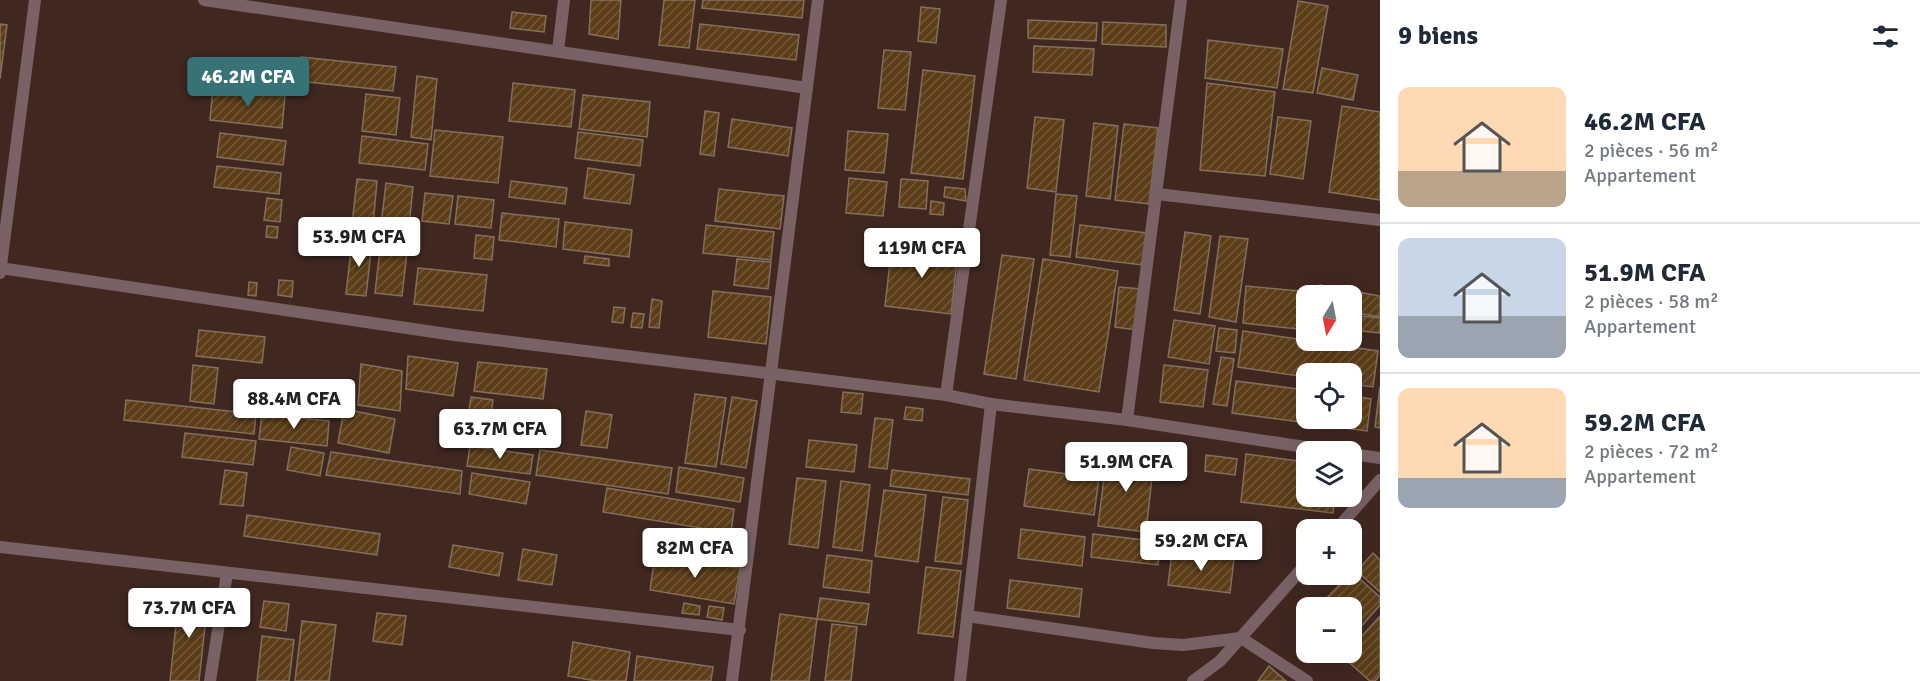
<!DOCTYPE html>
<html lang="fr">
<meta charset="utf-8">
<style>
:root{--surface:#fff;--page:#f6f6f7;--text:#1f2937;--muted:#747a83;--line:#e0e1e3;--accent:#377376}
body{margin:0;font-family:Signika,sans-serif;background:var(--page);color:var(--text);height:100vh;display:flex;flex-direction:column;font-size:22px;white-space:nowrap}
*{box-sizing:border-box;margin:0}
p{font-size:20px;color:var(--muted)}
.icon{flex:none;width:33px;height:33px;fill:none;stroke:currentColor;stroke-width:2;stroke-linecap:round;stroke-linejoin:round}
.map{position:relative;flex:1;overflow:hidden}
.details{display:flex;flex-direction:column;background:var(--surface);width:540px}
.details>*{flex:none}
.needle{width:39px;rotate:190deg}
.controls{position:absolute;left:1296px;top:285px;display:grid;gap:12px}
.controls a{display:grid;place-items:center;width:66px;height:66px;border-radius:12px;background:var(--surface);box-shadow:0 6px 24px #0002;font-size:30px}
.price{position:absolute;translate:-50% -51px;padding:0 14px;border-radius:6px;background:#fff;color:#222;font-size:20px;line-height:39px;filter:drop-shadow(0 2px 3px #0008)}
.price::after{content:'';position:absolute;left:50%;top:36px;width:18px;height:14px;margin-left:-9px;background:inherit;clip-path:polygon(0 0,100% 0,50% 100%)}
.price.active{background:var(--accent);color:#fff}
ul{padding:0;list-style:none}
li{display:flex;align-items:center;gap:18px;height:150px;padding:0 18px}
li+li{border-top:2px solid var(--line)}
li span{display:grid;place-items:center;flex:none;width:168px;height:120px;border-radius:12px;color:#555}
li>.icon{margin-inline-start:auto}
span .icon{width:72px;height:72px;fill:#fffc;stroke-width:1}
li b{font-size:26px}
h2{display:flex;justify-content:space-between;align-items:center;height:72px;padding:0 18px;font-size:26px}
main{display:flex;flex:1;min-height:0}
.map>svg:first-child{display:block}
.building{fill:url(#building-hatch);stroke:#83705c;stroke-width:1.5}
.lines{fill:none;stroke-linecap:round;stroke-linejoin:round}
.minor{stroke:#796265;stroke-width:12}
</style>
<main>
<div class="map">
<svg width="1380" height="681" viewBox="0 0 1380 681">
<defs>
<pattern id="building-hatch" width="6" height="6" patternUnits="userSpaceOnUse" patternTransform="scale(1.5)"><rect width="6" height="6" fill="#5c3d18"/><path d="M-1 1l2-2M0 6l6-6M5 7l2-2" fill="none" stroke="#735838"/></pattern>
</defs>
<rect width="100%" height="100%" fill="#402821"/>
<g class="building">
<path d="M591,0H621L618,39L589,34Z"/>
<path d="M664,0H695L689,48L659,45Z"/>
<path d="M703,0H804L802,18L702,8Z"/>
<path d="M1298,1L1328,6L1313,93L1283,89Z"/>
<path d="M921,7L940,9L936,43L918,41Z"/>
<path d="M512,12L546,16L544,32L510,28Z"/>
<path d="M1028,20L1097,23L1096,41L1028,38Z"/>
<path d="M1103,22L1166,25V47L1102,44Z"/>
<path d="M0,24L7,25L0,79Z"/>
<path d="M700,24L799,35L796,60L697,49Z"/>
<path d="M1208,40L1283,49L1277,88L1205,78Z"/>
<path d="M1034,46L1094,49L1092,75L1033,72Z"/>
<path d="M884,50L911,52L905,110L878,108Z"/>
<path d="M301,57L396,67L393,91L298,81Z"/>
<path d="M1322,68L1358,75L1353,100L1317,93Z"/>
<path d="M923,70L975,76L963,179L911,173Z"/>
<path d="M417,76L437,79L431,140L411,137Z"/>
<path d="M513,83L575,90L571,127L509,121Z"/>
<path d="M1207,83L1275,92L1265,176L1200,170Z"/>
<path d="M213,87L285,95L282,128L210,120Z"/>
<path d="M366,94L400,98L396,135L362,131Z"/>
<path d="M583,95L650,102L647,137L579,129Z"/>
<path d="M1342,106L1380,112V200L1329,192Z"/>
<path d="M705,111L719,113L714,156L700,154Z"/>
<path d="M1035,117L1064,120L1056,192L1027,188Z"/>
<path d="M1278,117L1311,121L1303,179L1270,174Z"/>
<path d="M732,119L792,128L788,156L728,147Z"/>
<path d="M1094,123L1118,126L1110,199L1086,196Z"/>
<path d="M1124,124L1158,128L1149,204L1115,200Z"/>
<path d="M435,130L503,137L498,183L430,176Z"/>
<path d="M848,131L888,134L884,173L845,170Z"/>
<path d="M578,132L643,140L640,166L575,158Z"/>
<path d="M220,133L286,141L283,165L217,157Z"/>
<path d="M362,136L428,144L425,170L359,163Z"/>
<path d="M217,166L281,173L279,194L214,187Z"/>
<path d="M588,168L634,175L630,204L584,198Z"/>
<path d="M849,178L887,182L883,216L846,213Z"/>
<path d="M357,179L377,181L372,236L351,234Z"/>
<path d="M901,179L928,181L926,209L899,207Z"/>
<path d="M511,181L567,188L565,204L509,197Z"/>
<path d="M386,183L413,187L408,236L380,233Z"/>
<path d="M945,187L965,189L966,201L944,197Z"/>
<path d="M719,189L784,196L780,229L715,221Z"/>
<path d="M425,193L453,196L449,224L422,221Z"/>
<path d="M1056,194L1077,196L1070,257L1050,255Z"/>
<path d="M458,196L494,200L491,228L455,224Z"/>
<path d="M267,198L282,200L280,222L264,220Z"/>
<path d="M931,201L944,203L943,215L930,214Z"/>
<path d="M502,213L559,219L556,247L499,240Z"/>
<path d="M565,222L632,230L629,257L563,249Z"/>
<path d="M706,225L774,232L771,260L703,253Z"/>
<path d="M1080,225L1147,233L1143,265L1076,257Z"/>
<path d="M267,226L278,227L277,238L266,237Z"/>
<path d="M1185,232L1211,236L1200,314L1174,310Z"/>
<path d="M476,235L494,237L492,260L474,258Z"/>
<path d="M1220,236L1248,239L1236,322L1209,317Z"/>
<path d="M352,240L372,242L366,296L346,294Z"/>
<path d="M381,240L408,243L402,296L375,293Z"/>
<path d="M892,244L958,252L951,314L885,306Z"/>
<path d="M1002,255L1034,259L1016,379L984,374Z"/>
<path d="M585,256L609,259V266L584,263Z"/>
<path d="M737,259L771,262L768,289L734,285Z"/>
<path d="M1043,259L1118,271L1099,392L1024,380Z"/>
<path d="M418,268L487,275L483,311L414,304Z"/>
<path d="M279,280L293,281L292,297L278,295Z"/>
<path d="M249,282L257,283L256,296L248,295Z"/>
<path d="M1320,285L1380,296V317L1352,312V296H1318Z"/>
<path d="M1246,286L1310,292V296H1306V330L1243,323Z"/>
<path d="M1119,287L1141,289L1137,330L1115,327Z"/>
<path d="M713,291L771,297L766,344L708,337Z"/>
<path d="M652,299L662,301L659,328L649,327Z"/>
<path d="M614,307L625,308L623,323L612,322Z"/>
<path d="M633,313L644,314L642,328L631,327Z"/>
<path d="M1352,315L1380,318V333L1352,330Z"/>
<path d="M1174,320L1215,326L1209,364L1168,357Z"/>
<path d="M1219,328L1237,330L1235,353L1216,351Z"/>
<path d="M199,330L265,337L262,363L196,356Z"/>
<path d="M1243,331L1378,351L1373,387L1352,384V374H1306V377L1238,367Z"/>
<path d="M408,356L458,363L453,396L406,389Z"/>
<path d="M1221,357L1234,359L1227,406L1213,404Z"/>
<path d="M478,362L547,369L543,399L474,391Z"/>
<path d="M361,364L402,371L400,411L358,405Z"/>
<path d="M193,365L218,368L214,404L190,401Z"/>
<path d="M1164,365L1208,370L1203,407L1160,402Z"/>
<path d="M1236,381L1306,390V418H1352V396L1371,399L1367,431L1232,413Z"/>
<path d="M1380,386V428L1375,427Z"/>
<path d="M843,392L863,394L861,414L841,412Z"/>
<path d="M695,394L726,398L716,467L685,463Z"/>
<path d="M471,397L493,400L487,440L465,437Z"/>
<path d="M732,397L757,401L746,468L721,464Z"/>
<path d="M126,400L256,414L254,434L124,420Z"/>
<path d="M906,407L923,409L922,421L904,419Z"/>
<path d="M344,409L395,419L389,453L338,443Z"/>
<path d="M586,411L612,415L607,448L581,445Z"/>
<path d="M262,414L329,421L327,446L259,439Z"/>
<path d="M875,418L893,420L887,469L869,467Z"/>
<path d="M185,433L256,441L253,465L182,457Z"/>
<path d="M809,440L857,445L854,472L806,467Z"/>
<path d="M470,446L533,455L530,474L467,466Z"/>
<path d="M291,447L324,453L320,476L287,470Z"/>
<path d="M540,450L672,468L668,494L536,475Z"/>
<path d="M331,452L462,471L460,494L326,475Z"/>
<path d="M1107,454L1154,459L1146,532L1098,526Z"/>
<path d="M1246,454L1306,462V496H1335L1333,513L1241,502Z"/>
<path d="M1206,455L1237,459L1235,475L1205,471Z"/>
<path d="M679,467L744,478L740,502L676,492Z"/>
<path d="M1029,469L1099,478L1094,515L1024,506Z"/>
<path d="M225,470L247,473L243,506L220,504Z"/>
<path d="M892,470L970,479L968,495L890,486Z"/>
<path d="M472,473L530,482L526,504L469,494Z"/>
<path d="M797,478L826,481L818,548L789,544Z"/>
<path d="M841,481L870,485L862,551L833,547Z"/>
<path d="M607,488L734,509L731,533L603,512Z"/>
<path d="M884,490L926,495L918,562L875,556Z"/>
<path d="M943,497L968,500L961,564L935,561Z"/>
<path d="M247,515L380,534L377,555L244,536Z"/>
<path d="M1021,529L1085,537L1082,566L1018,558Z"/>
<path d="M1093,534L1161,542L1158,565L1091,557Z"/>
<path d="M453,545L503,553L499,576L449,567Z"/>
<path d="M523,549L557,555L552,585L518,580Z"/>
<path d="M1172,552L1234,559L1230,593L1168,585Z"/>
<path d="M1373,553L1380,560V592L1357,571Z"/>
<path d="M655,555L740,568L734,604L650,590Z"/>
<path d="M827,555L872,561L869,593L823,587Z"/>
<path d="M926,567L961,571L953,637L918,633Z"/>
<path d="M1352,572L1380,597V605L1352,637V608H1317Z"/>
<path d="M1010,580L1082,589L1079,617L1007,608Z"/>
<path d="M179,596L208,599L199,681H170Z"/>
<path d="M820,598L869,604L866,625L817,619Z"/>
<path d="M264,601L289,604L286,631L260,627Z"/>
<path d="M684,603L700,606L699,615L682,613Z"/>
<path d="M709,606L724,608L722,620L707,617Z"/>
<path d="M377,613L406,616L402,645L373,641Z"/>
<path d="M780,614L817,619L809,681H771Z"/>
<path d="M1380,616V675L1375,681H1370L1343,657L1347,652H1352V647Z"/>
<path d="M302,621L336,625L329,681H295Z"/>
<path d="M832,624L857,627L851,681H825Z"/>
<path d="M262,636L294,640L289,681H257Z"/>
<path d="M573,642L630,652L626,681H596L568,676Z"/>
<path d="M637,656L713,667L711,681H634Z"/>
<path d="M1269,666L1286,681H1258Z"/>
</g>
<g class="lines">
<g class="minor">
<path d="M204,0L807,88"/>
<path d="M558,51L564,0"/>
<path d="M1157,194L1380,220"/>
<path d="M0,268L454,335L946,395L991,404L1127,420L1338,452"/>
<path d="M0,273L35,0"/>
<path d="M946,395L1001,0"/>
<path d="M1127,420L1181,0"/>
<path d="M1352,454L1380,458"/>
<path d="M1336,530L1380,480"/>
<path d="M0,547L740,630"/>
<path d="M967,616L1153,643L1183,645L1241,638L1307,681"/>
<path d="M210,681L227,573"/>
<path d="M732,681L818,0"/>
<path d="M960,681L991,404"/>
<path d="M1193,681L1220,661L1306,564"/>
</g>
</g>
</svg>
<div class="controls">
<a><svg class="needle" viewBox="-14 -14 28 28"><path d="M0-13l5 13h-10z" fill="#e53935"/><path d="M0 13l5-13h-10z" fill="#747a83"/></svg></a>
<a><svg class="icon" aria-label="locate" viewBox="0 0 24 24"><circle cx="12" cy="12" r="6"/><path d="M12 2v4M12 18v4M2 12h4M18 12h4"/></svg></a>
<a><svg class="icon" aria-label="layers" viewBox="0 0 24 24"><path d="M12 4l9 5-9 5-9-5zM3 14l9 5 9-5"/></svg></a>
<a>+</a>
<a>−</a>
</div>
<b class="price active" style="left:248px;top:108px">46.2M CFA</b>
<b class="price" style="left:359px;top:268px">53.9M CFA</b>
<b class="price" style="left:922px;top:279px">119M CFA</b>
<b class="price" style="left:294px;top:430px">88.4M CFA</b>
<b class="price" style="left:500px;top:460px">63.7M CFA</b>
<b class="price" style="left:1126px;top:493px">51.9M CFA</b>
<b class="price" style="left:1201px;top:572px">59.2M CFA</b>
<b class="price" style="left:695px;top:579px">82M CFA</b>
<b class="price" style="left:189px;top:639px">73.7M CFA</b>
</div>
<section class="details">
<h2>9 biens<svg class="icon" aria-label="filters" viewBox="0 0 24 24"><path d="M4 7h16M4 17h16"/><circle cx="9" cy="7" r="2"/><circle cx="15" cy="17" r="2"/></svg></h2>
<ul>
<li><span style="background:linear-gradient(#ffd9b3 70%,#b9a48a 0)"><svg class="icon" aria-label="home" viewBox="0 0 24 24"><path d="M3 11l9-7 9 7M6 9v11h12V9"/></svg></span><div><b>46.2M CFA</b><p>2 pièces · 56 m²</p><p>Appartement</p></div></li>
<li><span style="background:linear-gradient(#c9d6e8 65%,#9aa5b1 0)"><svg class="icon" aria-label="home" viewBox="0 0 24 24"><path d="M3 11l9-7 9 7M6 9v11h12V9"/></svg></span><div><b>51.9M CFA</b><p>2 pièces · 58 m²</p><p>Appartement</p></div></li>
<li><span style="background:linear-gradient(#ffd9b3 75%,#9aa5b1 0)"><svg class="icon" aria-label="home" viewBox="0 0 24 24"><path d="M3 11l9-7 9 7M6 9v11h12V9"/></svg></span><div><b>59.2M CFA</b><p>2 pièces · 72 m²</p><p>Appartement</p></div></li>
</ul>
</section>
</main>
